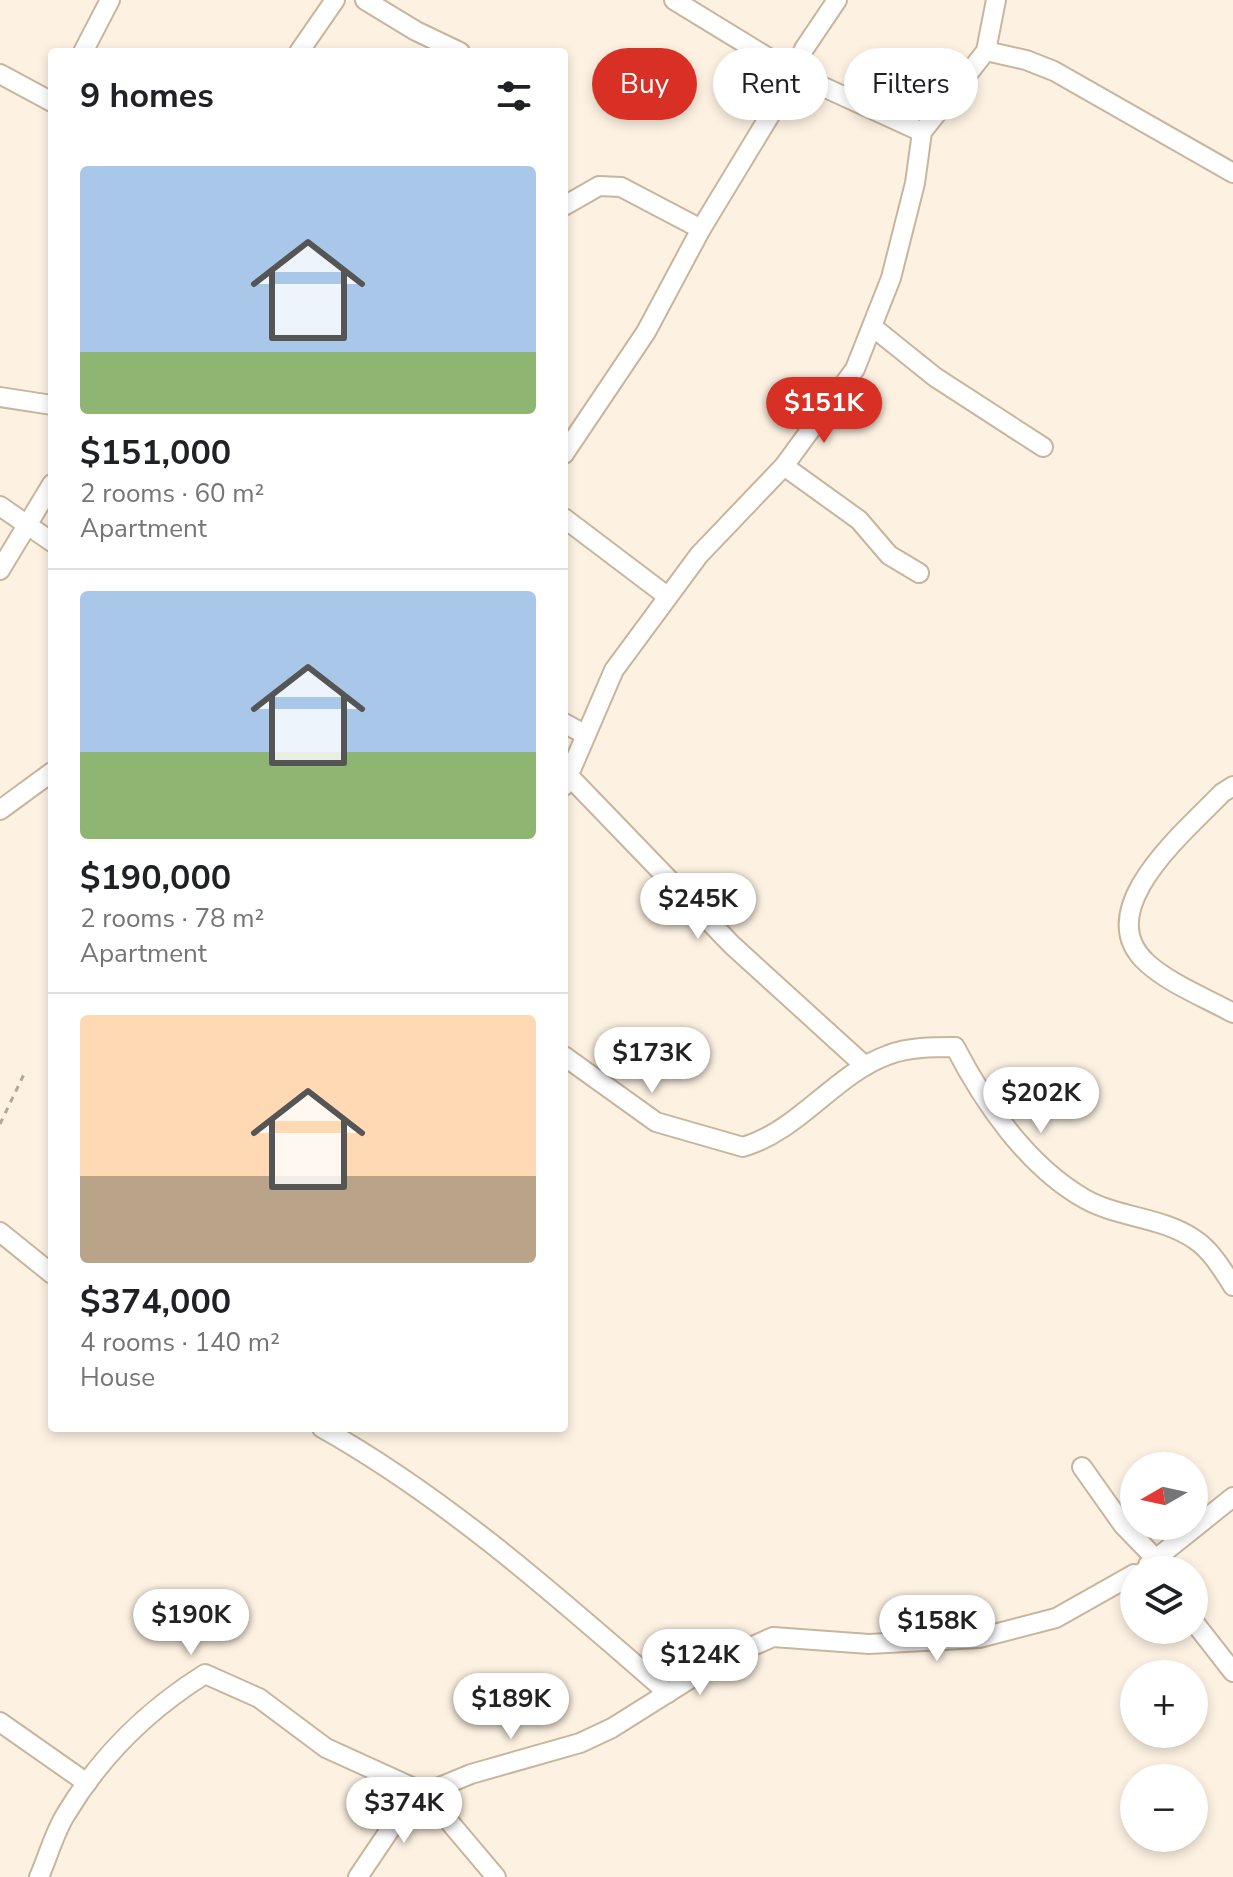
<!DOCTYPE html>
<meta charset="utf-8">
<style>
:root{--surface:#fff;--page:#f6f6f6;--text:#202124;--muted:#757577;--line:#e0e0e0;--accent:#d93025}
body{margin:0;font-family:"Nunito Sans",sans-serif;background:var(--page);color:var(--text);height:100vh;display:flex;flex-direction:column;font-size:30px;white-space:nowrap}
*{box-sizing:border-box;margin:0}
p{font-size:26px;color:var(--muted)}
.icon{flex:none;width:44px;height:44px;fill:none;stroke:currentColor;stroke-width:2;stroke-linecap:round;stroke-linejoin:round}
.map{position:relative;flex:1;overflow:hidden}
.sheet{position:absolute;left:48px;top:48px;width:520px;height:1384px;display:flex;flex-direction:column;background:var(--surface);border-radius:8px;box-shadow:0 4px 12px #0003}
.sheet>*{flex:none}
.hud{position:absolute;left:592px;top:48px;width:520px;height:72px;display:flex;gap:16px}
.needle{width:52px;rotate:261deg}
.buttons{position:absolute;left:1120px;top:1452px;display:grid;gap:16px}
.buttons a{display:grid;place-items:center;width:88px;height:88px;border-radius:50%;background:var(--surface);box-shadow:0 4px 12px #0003;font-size:40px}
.price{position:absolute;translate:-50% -68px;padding:0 18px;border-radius:28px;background:#fff;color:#222;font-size:26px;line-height:52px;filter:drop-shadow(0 2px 4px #0008)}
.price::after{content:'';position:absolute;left:50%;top:48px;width:24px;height:18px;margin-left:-12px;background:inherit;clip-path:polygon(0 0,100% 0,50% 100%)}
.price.current{background:var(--accent);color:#fff}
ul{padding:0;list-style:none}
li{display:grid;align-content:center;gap:16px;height:424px;padding:0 32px}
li+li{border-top:2px solid var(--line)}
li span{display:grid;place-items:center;height:248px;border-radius:8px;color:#555}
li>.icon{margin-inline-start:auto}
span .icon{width:144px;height:144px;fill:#fffc;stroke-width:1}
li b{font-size:34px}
h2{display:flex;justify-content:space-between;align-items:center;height:96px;padding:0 32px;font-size:34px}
.pill{padding:0 28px;border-radius:36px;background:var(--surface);box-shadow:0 4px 12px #0003;font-size:28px;line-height:72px}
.pill.current{background:var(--accent);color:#fff}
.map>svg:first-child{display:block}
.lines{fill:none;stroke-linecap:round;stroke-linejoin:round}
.minor-casing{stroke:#c7b69e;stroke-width:22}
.path{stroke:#b1a89a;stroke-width:3;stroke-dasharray:6 6;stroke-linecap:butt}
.minor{stroke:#fff;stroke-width:18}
</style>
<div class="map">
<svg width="1233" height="1877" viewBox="0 0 1233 1877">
<rect width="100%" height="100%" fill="#fdf2e2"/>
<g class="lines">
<defs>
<g id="minor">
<path d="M365,0L416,31L460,52"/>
<path d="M674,0L795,74L922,132"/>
<path d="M986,51L1026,60L1054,71L1233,173"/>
<path d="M83,52L110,0"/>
<path d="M299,52L335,0"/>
<path d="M0,74L52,102"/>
<path d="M564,206L599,186L621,187L701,229"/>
<path d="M874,328L935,377L1043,447"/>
<path d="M0,397L52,405"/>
<path d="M564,454L646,332L701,229L795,74L804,49L837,0"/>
<path d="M784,466L859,520L889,555L919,573"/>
<path d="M0,506L52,542"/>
<path d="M564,518L667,596"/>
<path d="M0,570L52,484"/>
<path d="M564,723L586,735"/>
<path d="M569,776L732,945L865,1066"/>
<path d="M564,786L614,670L699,555L784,466L855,369L891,278L915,183L922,132L986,51L996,0"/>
<path d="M1233,786L1222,793C1185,832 1089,910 1147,963C1170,984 1206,998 1233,1013"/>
<path d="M0,810L52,772"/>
<path d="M564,1056L656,1122L743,1147C800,1130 835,1074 888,1055C908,1047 934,1047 955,1047C984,1103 1028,1167 1085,1199C1119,1218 1162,1217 1194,1239C1211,1250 1222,1269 1233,1286"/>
<path d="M0,1232L52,1274"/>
<path d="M322,1428C448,1499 559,1598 668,1693"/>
<path d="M1082,1467L1123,1525L1156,1559L1158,1570"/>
<path d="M1148,1565L1233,1497"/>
<path d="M1194,1622L1233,1672"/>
<path d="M0,1722L87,1783"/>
<path d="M39,1877C48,1857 54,1833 66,1814C100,1757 149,1709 205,1674L259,1698L326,1748L425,1793L496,1877"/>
<path d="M358,1877L391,1828L425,1793L471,1774L580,1743L612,1728L717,1662L773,1637L869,1644L979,1638L1056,1618L1134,1574"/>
</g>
</defs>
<use href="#minor" class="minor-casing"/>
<path class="path" d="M0,1124L26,1070"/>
<use href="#minor" class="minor"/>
</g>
</svg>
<div class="buttons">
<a><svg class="needle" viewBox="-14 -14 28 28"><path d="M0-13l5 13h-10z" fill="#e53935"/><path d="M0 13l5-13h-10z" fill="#757577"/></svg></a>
<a><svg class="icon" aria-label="layers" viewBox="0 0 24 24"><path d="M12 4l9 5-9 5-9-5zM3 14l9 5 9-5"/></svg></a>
<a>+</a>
<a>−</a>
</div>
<b class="price current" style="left:824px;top:445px">$151K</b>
<b class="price" style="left:698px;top:941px">$245K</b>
<b class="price" style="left:652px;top:1095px">$173K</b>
<b class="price" style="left:1041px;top:1135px">$202K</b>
<b class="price" style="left:191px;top:1657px">$190K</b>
<b class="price" style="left:937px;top:1663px">$158K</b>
<b class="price" style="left:700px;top:1697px">$124K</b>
<b class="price" style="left:511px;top:1741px">$189K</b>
<b class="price" style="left:404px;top:1845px">$374K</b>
<div class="hud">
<a class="pill current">Buy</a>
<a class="pill">Rent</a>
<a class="pill">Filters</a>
</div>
<section class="sheet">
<h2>9 homes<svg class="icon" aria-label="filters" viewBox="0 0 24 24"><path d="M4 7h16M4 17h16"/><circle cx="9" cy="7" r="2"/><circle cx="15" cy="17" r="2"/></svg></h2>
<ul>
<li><span style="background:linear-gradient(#a9c7e8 75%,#8fb573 0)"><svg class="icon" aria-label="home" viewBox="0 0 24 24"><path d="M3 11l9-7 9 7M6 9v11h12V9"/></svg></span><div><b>$151,000</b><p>2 rooms · 60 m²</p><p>Apartment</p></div></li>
<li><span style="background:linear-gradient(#a9c7e8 65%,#8fb573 0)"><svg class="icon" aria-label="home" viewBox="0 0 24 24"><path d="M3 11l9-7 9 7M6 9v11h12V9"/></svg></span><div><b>$190,000</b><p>2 rooms · 78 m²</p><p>Apartment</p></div></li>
<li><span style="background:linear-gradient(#ffd9b3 65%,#b9a48a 0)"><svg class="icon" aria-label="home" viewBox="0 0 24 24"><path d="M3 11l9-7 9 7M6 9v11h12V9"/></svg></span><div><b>$374,000</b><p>4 rooms · 140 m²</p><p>House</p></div></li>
</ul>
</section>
</div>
